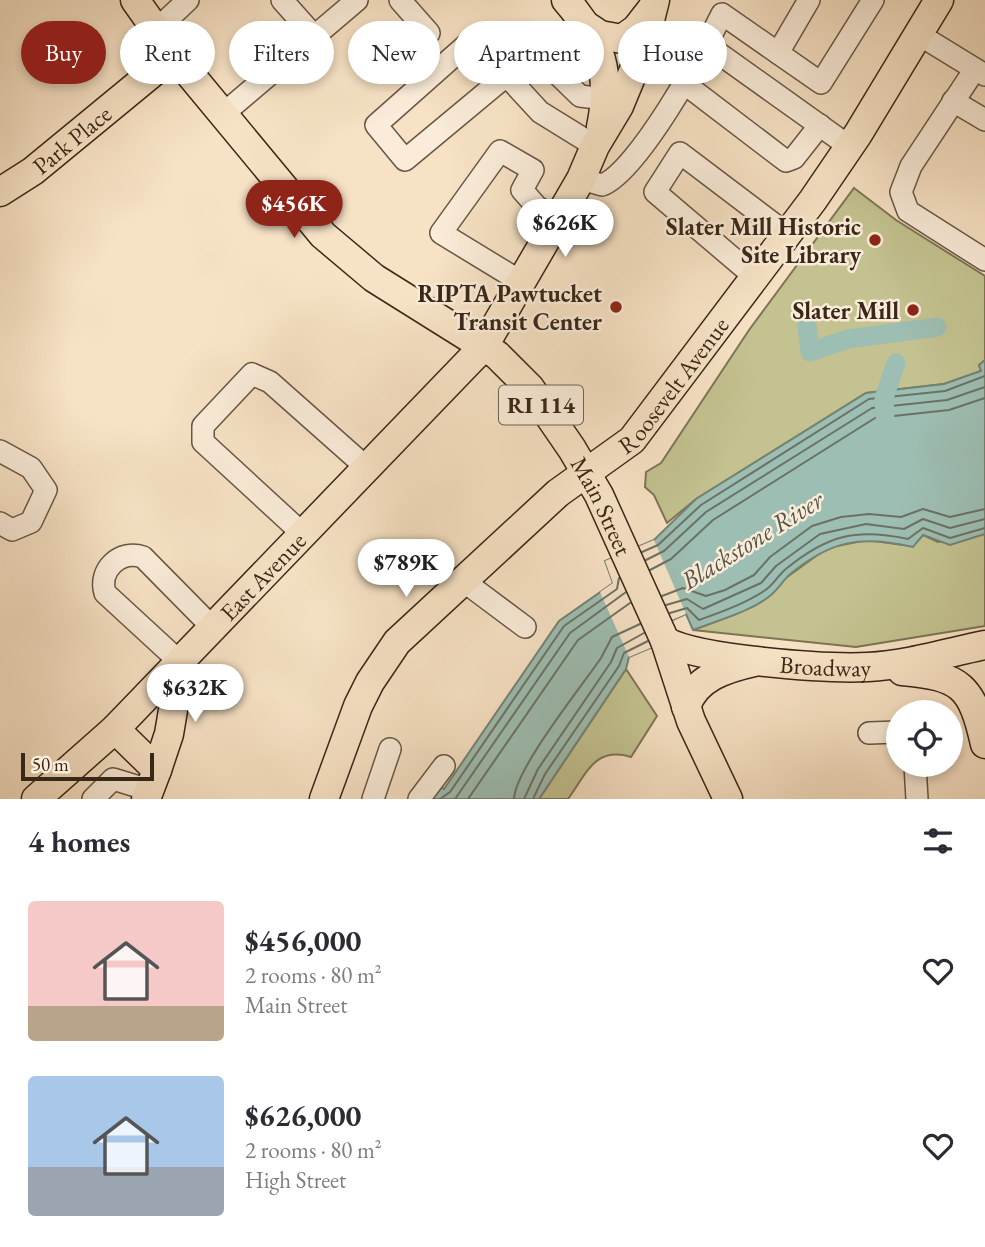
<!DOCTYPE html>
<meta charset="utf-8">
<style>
:root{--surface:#fff;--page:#f7f7f7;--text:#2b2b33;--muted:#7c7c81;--accent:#8f2418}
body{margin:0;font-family:"EB Garamond",serif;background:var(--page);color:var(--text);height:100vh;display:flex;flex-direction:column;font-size:26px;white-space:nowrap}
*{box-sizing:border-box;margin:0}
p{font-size:23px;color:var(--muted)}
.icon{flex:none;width:38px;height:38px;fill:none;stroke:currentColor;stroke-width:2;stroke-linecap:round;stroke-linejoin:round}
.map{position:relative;height:799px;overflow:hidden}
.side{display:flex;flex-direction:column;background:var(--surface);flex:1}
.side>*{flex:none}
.guide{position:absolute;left:21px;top:21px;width:943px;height:63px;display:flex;gap:14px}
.controls{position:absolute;left:886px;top:700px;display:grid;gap:14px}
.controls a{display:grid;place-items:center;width:77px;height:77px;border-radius:50%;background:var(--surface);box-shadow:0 4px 10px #0003;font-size:35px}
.scale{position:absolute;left:21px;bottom:18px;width:133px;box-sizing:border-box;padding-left:7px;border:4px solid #392718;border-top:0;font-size:19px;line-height:24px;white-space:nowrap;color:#392718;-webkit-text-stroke:5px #faecd9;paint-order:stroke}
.price{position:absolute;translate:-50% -60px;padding:0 16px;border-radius:24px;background:#fff;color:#222;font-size:23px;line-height:46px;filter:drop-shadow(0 2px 4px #0008)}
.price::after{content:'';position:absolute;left:50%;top:42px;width:21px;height:16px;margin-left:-10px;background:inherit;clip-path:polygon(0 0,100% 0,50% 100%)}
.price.active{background:var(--accent);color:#fff}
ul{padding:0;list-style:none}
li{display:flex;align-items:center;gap:21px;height:175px;padding:0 28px}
li span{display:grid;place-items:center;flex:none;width:196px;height:140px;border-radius:7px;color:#555}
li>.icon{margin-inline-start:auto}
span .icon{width:84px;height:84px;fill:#fffc;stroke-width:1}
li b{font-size:30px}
h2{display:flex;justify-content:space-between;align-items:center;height:84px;padding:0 28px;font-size:30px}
.tag{padding:0 24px;border-radius:32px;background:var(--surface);box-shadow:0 4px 10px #0003;font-size:24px;line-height:63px}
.tag.active{background:var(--accent);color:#fff}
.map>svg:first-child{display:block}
.green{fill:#c3c290;stroke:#7e7454;stroke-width:2}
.water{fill:#9dbeb2;stroke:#758274;stroke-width:2}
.pier{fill:#f7e2c5}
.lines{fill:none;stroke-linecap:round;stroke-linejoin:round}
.shore{stroke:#6b7265;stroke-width:2}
.canal{stroke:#9dbeb2;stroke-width:19}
.minor-casing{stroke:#685643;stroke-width:24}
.major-casing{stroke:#392718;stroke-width:31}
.minor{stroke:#faecd9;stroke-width:21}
.major{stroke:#f7e2c5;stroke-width:28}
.poi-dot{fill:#8f2418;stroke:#faecd9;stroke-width:2.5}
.labels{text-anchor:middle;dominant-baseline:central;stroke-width:5;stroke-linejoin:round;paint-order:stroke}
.shield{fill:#faecd9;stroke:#736252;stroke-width:2}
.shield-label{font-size:23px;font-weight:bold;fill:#392718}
.street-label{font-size:24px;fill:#392718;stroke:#faecd9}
.poi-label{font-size:24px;font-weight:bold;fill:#392718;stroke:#faecd9;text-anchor:end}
.water-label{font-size:26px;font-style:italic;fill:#575446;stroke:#faecd9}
</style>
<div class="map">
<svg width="985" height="799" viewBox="0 0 985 799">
<rect width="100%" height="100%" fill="#f7e2c5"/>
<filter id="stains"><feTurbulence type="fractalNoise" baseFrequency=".00286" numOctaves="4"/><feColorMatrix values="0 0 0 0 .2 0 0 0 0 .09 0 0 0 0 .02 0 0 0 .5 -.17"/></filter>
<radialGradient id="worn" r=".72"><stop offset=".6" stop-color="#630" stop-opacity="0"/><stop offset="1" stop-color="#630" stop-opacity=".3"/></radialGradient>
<g class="green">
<path d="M854,188L896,220L985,276V360L979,365L981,371L944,384L866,393L696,499L667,523L654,495L645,487L646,472L661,463L749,330Z"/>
<path d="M985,534V626L856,647L693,630L736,614L827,548L867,540L903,545L923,535L938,542Z"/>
<path d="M626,669L657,716L631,757C595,746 587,773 568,799H539Z"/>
</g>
<path class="water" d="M985,360V534L950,545L923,535L913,547C861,535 831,540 789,575C783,581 778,589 771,595C751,612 718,620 693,630L686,614L668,622L674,638L629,657L626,669L539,799H432L440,787L444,789L559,621L613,583L605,561L654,540L696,499L866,393L944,384L981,371L979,365Z"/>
<path class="pier" d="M654,540L686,614L667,622L674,638L629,657L600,592L613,583L605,561Z"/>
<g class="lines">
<g class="shore">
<path d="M642,552L658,545L701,505L869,399L945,391L985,376"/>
<path d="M646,560L664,551L706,512L872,408L947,400L985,387"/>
<path d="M650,570L671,559L713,520L875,418L949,410L985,398"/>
<path d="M662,596L683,588L706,596L725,590L754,575L770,557L812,526L841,517L869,514L901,517L923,509L950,517L985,509"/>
<path d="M666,605L687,599L703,609L761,583L776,566L820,534L866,524L904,529L923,519L950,528L985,519"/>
<path d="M670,613L687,608L699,620C721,612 744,604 764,591C773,586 778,575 787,568C828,535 856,528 908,539L923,528L950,538L985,528"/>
<path d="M440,799L450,792L564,626L617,589L619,578"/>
<path d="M455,799L570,633L626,592"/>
<path d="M468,799L578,640L630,603"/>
<path d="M514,799C515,769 582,686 601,658L612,637L640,624"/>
<path d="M524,799L538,769L611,662L617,648L644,633"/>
<path d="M533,799L545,774L619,666L624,653L648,641"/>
</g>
<g class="canal">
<path d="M807,326L810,352L848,339L937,327"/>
<path d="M885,416L884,398L896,363"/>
</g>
<defs>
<g id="minor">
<path d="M282,0L314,36"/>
<path d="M400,0L429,33"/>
<path d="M156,30L188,0"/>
<path d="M918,34L985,75"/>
<path d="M707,45L850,147"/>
<path d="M778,53L809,0"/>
<path d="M543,60L580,96L605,99"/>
<path d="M975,69L911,166L901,192L908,211L985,260"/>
<path d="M506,76L405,160L376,125L473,39L540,112L595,146"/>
<path d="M685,84L786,161L794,158L820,125"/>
<path d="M953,101L985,120"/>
<path d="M223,114L357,0"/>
<path d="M581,179L602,185C637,173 704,51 722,14L821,83L873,0"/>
<path d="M755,277L655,192L680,153L787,234"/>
<path d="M523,283L441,233L500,151L533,170L522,190L537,207L559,219"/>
<path d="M0,451L31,468L46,490L31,522L12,530L0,523"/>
<path d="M304,535L203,442V426L252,374L270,382L367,468"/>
<path d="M462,580L525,627"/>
<path d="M181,663L105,593C98,570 120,549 143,557L214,629"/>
<path d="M869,733L898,732"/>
<path d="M915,765L917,799"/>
<path d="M93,799L113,779L149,790"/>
<path d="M373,799L390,749"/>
<path d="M419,799L444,766"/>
</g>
<g id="major">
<path id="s1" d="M135,0L174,55L323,235L374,278L497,355L530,388L572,449L599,495L665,641L691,721L728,799"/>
<path d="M566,0C601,40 612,74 601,127"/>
<path d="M588,27L600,35L622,39L636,29L650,11"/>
<path id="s2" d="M0,192L33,171L174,55"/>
<path id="s3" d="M665,641C699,660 826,669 868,667C907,665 947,653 985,645"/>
<path d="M902,671C961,676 972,686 985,744"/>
<path d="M686,707C695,678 726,668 754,662"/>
<path d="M115,729L157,770L146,799"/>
<path d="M157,770L169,734L181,663"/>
<path id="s4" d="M36,799L115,729L484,346L581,179L595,146L619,106L643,48L655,0"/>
<path id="s5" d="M324,799L358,706L370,682L397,642L558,493L632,440L813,200L858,134L939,0"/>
</g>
</defs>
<use href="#minor" class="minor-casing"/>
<use href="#major" class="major-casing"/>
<use href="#minor" class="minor"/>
<use href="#major" class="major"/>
</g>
<g class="poi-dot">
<circle cx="875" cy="240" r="7"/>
<circle cx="616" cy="307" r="7"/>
<circle cx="913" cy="310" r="7"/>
</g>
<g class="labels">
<rect class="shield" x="499" y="385.5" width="84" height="39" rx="5"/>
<g class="shield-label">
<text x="541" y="405">RI 114</text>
</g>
<g class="street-label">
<text stroke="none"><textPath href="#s2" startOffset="89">Park Place</textPath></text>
<text stroke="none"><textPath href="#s5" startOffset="553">Roosevelt Avenue</textPath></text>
<text stroke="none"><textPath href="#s1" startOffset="698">Main Street</textPath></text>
<text stroke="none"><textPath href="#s4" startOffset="318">East Avenue</textPath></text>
<text stroke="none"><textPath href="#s3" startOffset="163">Broadway</textPath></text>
</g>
<g class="poi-label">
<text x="861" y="226">Slater Mill Historic<tspan x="861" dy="28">Site Library</tspan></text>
<text x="602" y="293">RIPTA Pawtucket<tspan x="602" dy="28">Transit Center</tspan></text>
<text x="899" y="310">Slater Mill</text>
</g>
<g class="water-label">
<text transform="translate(752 540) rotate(-32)">Blackstone River</text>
</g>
</g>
<rect width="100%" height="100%" filter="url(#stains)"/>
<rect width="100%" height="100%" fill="url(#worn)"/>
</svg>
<div class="controls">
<a><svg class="icon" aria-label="locate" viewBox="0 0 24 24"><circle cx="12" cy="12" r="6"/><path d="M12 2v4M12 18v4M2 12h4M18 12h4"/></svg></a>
</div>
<div class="scale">50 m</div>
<b class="price active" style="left:294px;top:240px">$456K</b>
<b class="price" style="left:565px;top:259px">$626K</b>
<b class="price" style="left:406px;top:599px">$789K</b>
<b class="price" style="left:195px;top:724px">$632K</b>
<div class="guide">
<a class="tag active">Buy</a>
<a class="tag">Rent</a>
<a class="tag">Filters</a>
<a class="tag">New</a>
<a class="tag">Apartment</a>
<a class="tag">House</a>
</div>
</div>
<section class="side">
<h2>4 homes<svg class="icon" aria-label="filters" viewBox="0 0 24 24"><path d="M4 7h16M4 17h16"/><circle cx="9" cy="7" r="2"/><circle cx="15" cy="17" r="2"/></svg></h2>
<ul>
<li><span style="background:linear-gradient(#f6c9c9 75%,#b9a48a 0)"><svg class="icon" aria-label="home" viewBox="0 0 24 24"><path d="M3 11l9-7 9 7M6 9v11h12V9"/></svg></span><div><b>$456,000</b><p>2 rooms · 80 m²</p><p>Main Street</p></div><svg class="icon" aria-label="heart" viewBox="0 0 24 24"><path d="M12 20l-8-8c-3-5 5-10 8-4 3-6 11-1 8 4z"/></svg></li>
<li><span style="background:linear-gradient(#a9c7e8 65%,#9aa5b1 0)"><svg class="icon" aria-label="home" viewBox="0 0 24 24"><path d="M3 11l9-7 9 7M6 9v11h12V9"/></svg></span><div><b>$626,000</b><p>2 rooms · 80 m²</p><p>High Street</p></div><svg class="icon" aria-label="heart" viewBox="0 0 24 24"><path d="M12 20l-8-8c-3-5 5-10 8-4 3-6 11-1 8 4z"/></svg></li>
</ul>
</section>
